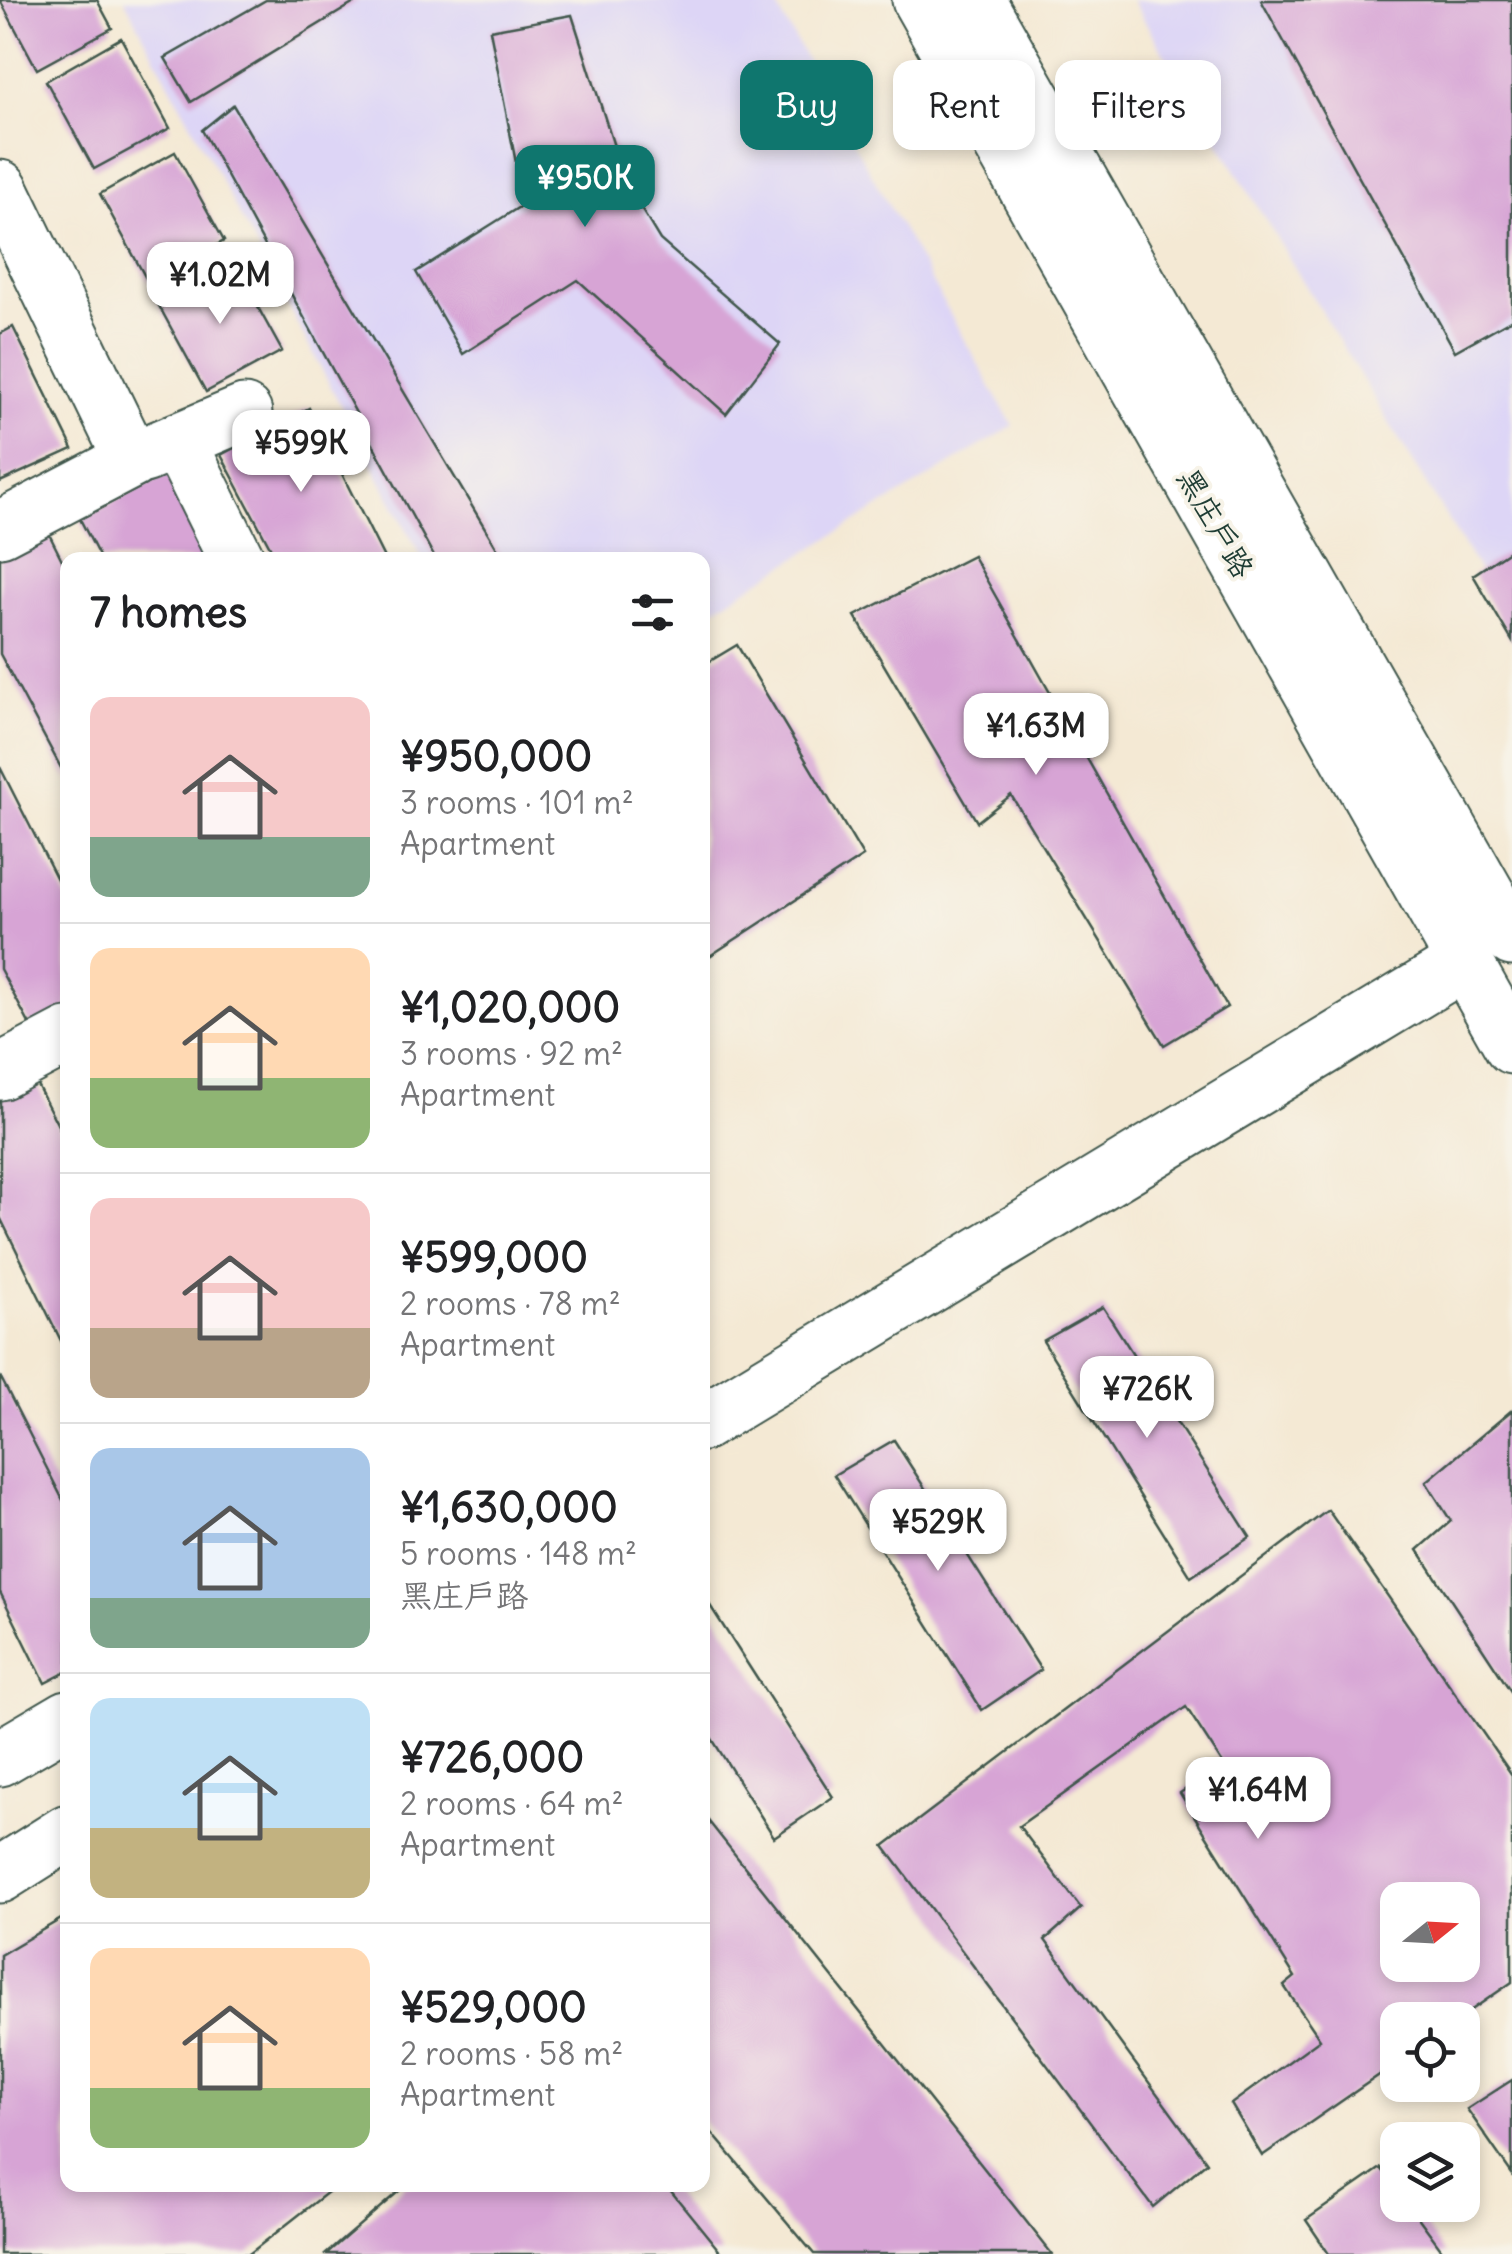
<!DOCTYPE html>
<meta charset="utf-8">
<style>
:root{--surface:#fff;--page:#f2f2f2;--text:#202124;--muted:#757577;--line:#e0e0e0;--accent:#0f766e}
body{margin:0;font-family:Delius,"LXGW WenKai TC",sans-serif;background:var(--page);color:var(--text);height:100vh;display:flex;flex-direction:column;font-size:38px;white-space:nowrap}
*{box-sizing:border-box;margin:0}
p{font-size:32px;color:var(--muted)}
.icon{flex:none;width:55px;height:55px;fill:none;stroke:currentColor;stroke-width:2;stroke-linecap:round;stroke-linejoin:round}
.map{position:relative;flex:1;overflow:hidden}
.panel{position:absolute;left:60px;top:552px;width:650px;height:1640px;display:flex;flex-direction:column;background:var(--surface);border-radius:20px;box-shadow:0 5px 15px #0003}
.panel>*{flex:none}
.banner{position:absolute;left:740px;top:60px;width:620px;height:90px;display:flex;gap:20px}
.needle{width:65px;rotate:72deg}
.buttons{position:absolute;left:1380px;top:1882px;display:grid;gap:20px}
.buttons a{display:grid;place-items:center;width:100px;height:100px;border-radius:20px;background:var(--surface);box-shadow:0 5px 15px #0003;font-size:50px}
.price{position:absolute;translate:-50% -85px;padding:0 22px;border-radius:20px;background:#fff;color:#222;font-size:32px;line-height:65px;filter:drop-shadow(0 2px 5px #0008)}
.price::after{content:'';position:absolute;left:50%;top:60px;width:30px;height:22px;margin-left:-15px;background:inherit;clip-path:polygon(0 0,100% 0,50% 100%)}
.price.on{background:var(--accent);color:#fff}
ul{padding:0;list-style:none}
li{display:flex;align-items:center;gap:30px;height:250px;padding:0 30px}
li+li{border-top:2px solid var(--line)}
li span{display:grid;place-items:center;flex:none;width:280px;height:200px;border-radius:20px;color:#555}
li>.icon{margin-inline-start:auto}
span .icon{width:120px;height:120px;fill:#fffc;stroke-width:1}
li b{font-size:42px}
h2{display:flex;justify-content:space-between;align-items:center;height:120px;padding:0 30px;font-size:42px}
.tag{padding:0 35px;border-radius:20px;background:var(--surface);box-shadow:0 5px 15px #0003;font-size:35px;line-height:90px}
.tag.on{background:var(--accent);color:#fff}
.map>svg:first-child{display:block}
.built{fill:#ddd5f6}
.building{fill:#d7a4d5;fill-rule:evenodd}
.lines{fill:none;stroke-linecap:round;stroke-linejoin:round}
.minor-casing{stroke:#3f574c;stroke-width:59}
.minor{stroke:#fff;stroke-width:55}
.labels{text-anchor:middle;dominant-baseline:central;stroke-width:8;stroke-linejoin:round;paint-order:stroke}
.street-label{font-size:30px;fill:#1f3d34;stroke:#f7f3e8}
</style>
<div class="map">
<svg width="1512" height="2254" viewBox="0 0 1512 2254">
<rect width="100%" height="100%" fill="#f7f3e8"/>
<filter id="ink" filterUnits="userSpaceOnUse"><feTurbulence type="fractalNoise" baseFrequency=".01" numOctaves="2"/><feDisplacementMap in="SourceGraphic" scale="20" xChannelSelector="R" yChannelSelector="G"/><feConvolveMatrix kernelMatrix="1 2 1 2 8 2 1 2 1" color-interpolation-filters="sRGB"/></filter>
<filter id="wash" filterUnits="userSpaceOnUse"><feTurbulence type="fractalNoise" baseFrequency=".0048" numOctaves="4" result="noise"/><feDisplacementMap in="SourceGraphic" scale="40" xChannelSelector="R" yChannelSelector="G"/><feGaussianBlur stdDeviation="2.25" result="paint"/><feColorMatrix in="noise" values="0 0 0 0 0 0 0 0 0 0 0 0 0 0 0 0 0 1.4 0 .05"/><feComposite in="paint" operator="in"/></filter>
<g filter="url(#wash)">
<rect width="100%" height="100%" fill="#f4e9d4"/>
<g class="built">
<path d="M125,0H773L1013,426L703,615L702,560H423Z"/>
<path d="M1132,0H1512V625Z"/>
</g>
<g id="blocks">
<g class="building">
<path d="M0,0H97L112,28L37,69Z"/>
<path d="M266,0H359L191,102L165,58Z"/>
<path d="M1261,0H1512V319L1455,351Z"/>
<path d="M572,15L626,184L660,240L780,344L726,414L578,280L463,354L416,272L524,204L490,30Z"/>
<path d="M121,38L170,128L94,169L46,81Z"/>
<path d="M233,105L504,560H436L202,130Z"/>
<path d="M175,152L224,241L148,282L100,194Z"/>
<path d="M233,262L282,351L206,392L158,304Z"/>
<path d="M13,327L73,449L0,482V334Z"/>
<path d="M309,408L385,560H277L221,455Z"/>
<path d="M168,473L212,560H101L80,519Z"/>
<path d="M47,530L68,572V781L0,654V555Z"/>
<path d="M1512,549V641L1473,575Z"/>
<path d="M973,556L1227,1007L1164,1045L1011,795L977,822L855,616Z"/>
<path d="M737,645L863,856L702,961V666Z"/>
<path d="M0,767L68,901V1008L31,1027L0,969Z"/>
<path d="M32,1075L68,1145V1355L0,1217V1091Z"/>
<path d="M1103,1307L1250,1537L1191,1577L1043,1341Z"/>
<path d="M0,1376L68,1510V1671L45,1683L0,1592Z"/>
<path d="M1512,1410V1693L1418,1550L1451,1521L1426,1482Z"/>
<path d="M894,1440L1041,1670L982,1710L834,1475Z"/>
<path d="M1328,1510L1512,1775V1982L1457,2020H1398V2062L1262,2156L1231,2104L1320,2039L1284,1986L1295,1977L1180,1793L1223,1764L1186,1707L1019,1826L1081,1908L1045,1940L1207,2162L1153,2207L884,1846ZM1398,1900H1462V1965H1398Z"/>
<path d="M702,1593L833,1797L774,1837L702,1723Z"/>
<path d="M702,1813L1052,2254H814L702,2121Z"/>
<path d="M68,1915V2185H337L249,2254H0V1955Z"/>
<path d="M1512,2080V2174L1467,2109Z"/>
<path d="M1381,2168L1398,2190V2205H1409L1445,2254H1329L1306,2220Z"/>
<path d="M406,2185H666L722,2254H326Z"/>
</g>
</g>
</g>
<g filter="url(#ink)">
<use href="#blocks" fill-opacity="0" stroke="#3f574c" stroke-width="2.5"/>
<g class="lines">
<defs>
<g id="minor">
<path d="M920,0L1512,1046"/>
<path d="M977,0L1512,938"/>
<path d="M0,188L132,460L0,529"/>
<path d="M178,441L237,560"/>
<path d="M144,455L244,413"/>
<path d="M0,1072L68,1036"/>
<path d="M702,1423L1465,962"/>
<path d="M0,1758L68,1718"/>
<path d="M0,1875L68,1832"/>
</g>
</defs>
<use href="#minor" class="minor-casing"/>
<use href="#minor" class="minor"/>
</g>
</g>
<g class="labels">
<g class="street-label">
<text transform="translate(1216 523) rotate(60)">黑庄户路</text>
</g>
</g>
</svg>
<div class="buttons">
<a><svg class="needle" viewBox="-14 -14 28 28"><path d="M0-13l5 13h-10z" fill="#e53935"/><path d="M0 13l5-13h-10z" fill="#757577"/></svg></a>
<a><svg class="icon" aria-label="locate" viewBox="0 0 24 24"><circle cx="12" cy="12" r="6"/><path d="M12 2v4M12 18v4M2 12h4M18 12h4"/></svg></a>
<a><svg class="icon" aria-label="layers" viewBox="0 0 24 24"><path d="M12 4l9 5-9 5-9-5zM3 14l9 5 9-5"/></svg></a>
</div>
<b class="price on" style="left:585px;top:230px">¥950K</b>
<b class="price" style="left:220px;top:327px">¥1.02M</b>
<b class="price" style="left:301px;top:495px">¥599K</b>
<b class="price" style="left:1036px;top:778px">¥1.63M</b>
<b class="price" style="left:1147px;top:1441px">¥726K</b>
<b class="price" style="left:938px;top:1574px">¥529K</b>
<b class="price" style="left:1258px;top:1842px">¥1.64M</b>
<div class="banner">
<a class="tag on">Buy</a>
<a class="tag">Rent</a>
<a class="tag">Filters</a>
</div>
<section class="panel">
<h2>7 homes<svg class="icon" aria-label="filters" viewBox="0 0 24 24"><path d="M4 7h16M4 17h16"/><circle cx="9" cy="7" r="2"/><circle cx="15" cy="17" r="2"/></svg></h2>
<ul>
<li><span style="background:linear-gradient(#f6c9c9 70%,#7fa58c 0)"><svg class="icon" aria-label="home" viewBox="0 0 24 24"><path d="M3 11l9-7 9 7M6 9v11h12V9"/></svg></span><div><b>¥950,000</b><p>3 rooms · 101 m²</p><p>Apartment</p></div></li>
<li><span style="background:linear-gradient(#ffd9b3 65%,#8fb573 0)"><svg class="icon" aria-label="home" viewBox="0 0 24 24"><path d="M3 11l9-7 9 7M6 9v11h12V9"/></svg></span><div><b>¥1,020,000</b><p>3 rooms · 92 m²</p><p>Apartment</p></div></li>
<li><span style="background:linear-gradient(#f6c9c9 65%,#b9a48a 0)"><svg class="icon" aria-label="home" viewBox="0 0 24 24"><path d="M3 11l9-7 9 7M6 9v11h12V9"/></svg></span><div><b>¥599,000</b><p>2 rooms · 78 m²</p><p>Apartment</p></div></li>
<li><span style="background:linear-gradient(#a9c7e8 75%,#7fa58c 0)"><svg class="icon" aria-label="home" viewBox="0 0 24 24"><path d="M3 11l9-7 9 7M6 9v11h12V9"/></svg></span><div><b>¥1,630,000</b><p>5 rooms · 148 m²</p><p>黑庄户路</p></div></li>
<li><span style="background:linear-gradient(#bfe0f5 65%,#c2b280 0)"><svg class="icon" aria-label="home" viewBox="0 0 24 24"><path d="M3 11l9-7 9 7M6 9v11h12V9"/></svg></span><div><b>¥726,000</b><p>2 rooms · 64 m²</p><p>Apartment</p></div></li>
<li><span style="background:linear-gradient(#ffd9b3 70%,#8fb573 0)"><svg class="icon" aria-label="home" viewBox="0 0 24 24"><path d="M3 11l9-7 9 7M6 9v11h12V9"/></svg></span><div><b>¥529,000</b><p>2 rooms · 58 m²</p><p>Apartment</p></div></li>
</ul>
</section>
</div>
